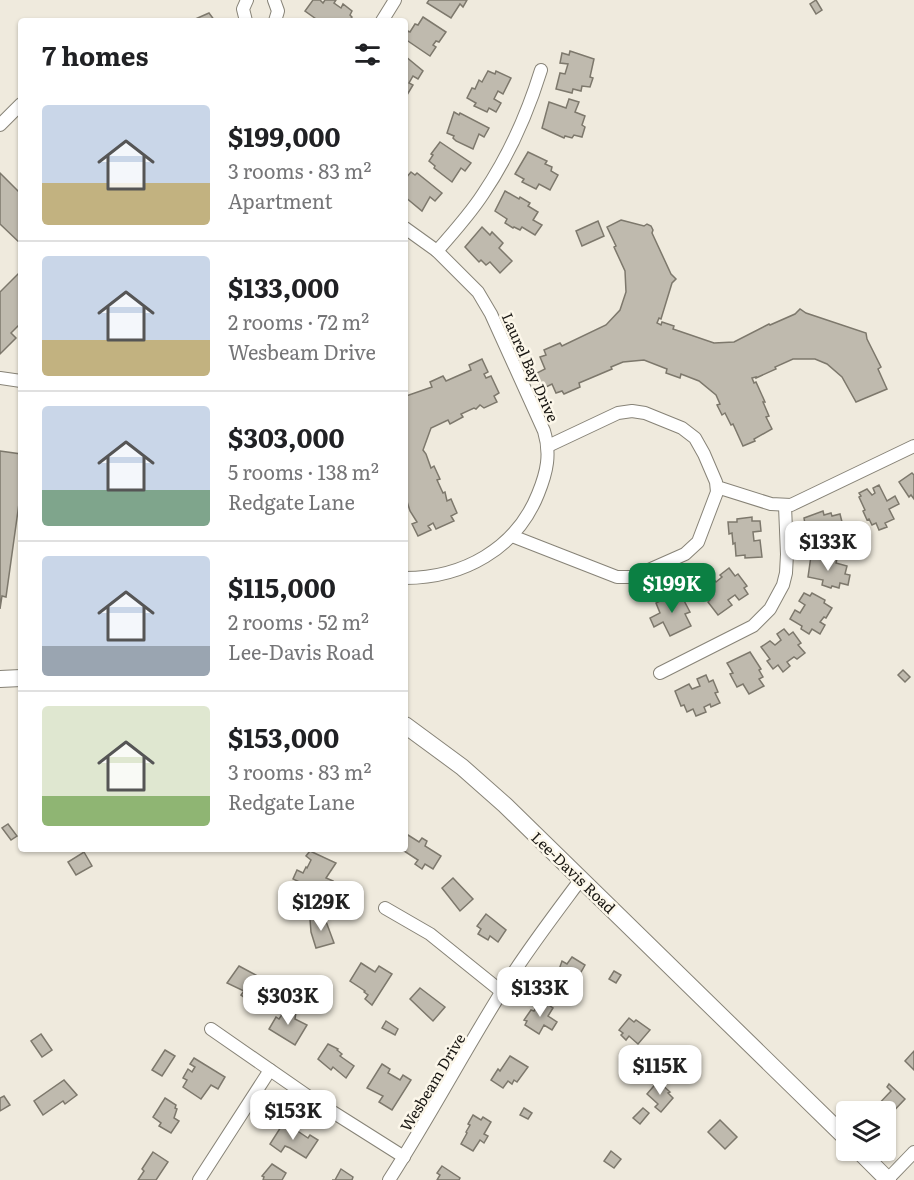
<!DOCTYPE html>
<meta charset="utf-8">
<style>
:root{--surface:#fff;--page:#f6f6f6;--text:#202124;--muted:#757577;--line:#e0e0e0;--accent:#0b8043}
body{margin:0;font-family:Literata,serif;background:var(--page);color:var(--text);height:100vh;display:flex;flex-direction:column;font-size:22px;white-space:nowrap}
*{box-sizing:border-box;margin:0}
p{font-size:20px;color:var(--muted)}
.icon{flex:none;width:33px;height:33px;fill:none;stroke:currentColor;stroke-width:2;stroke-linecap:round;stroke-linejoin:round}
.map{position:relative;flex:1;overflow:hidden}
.panel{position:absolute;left:18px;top:18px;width:390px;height:834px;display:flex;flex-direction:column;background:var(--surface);border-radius:6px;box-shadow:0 2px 4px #0004}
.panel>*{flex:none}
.controls{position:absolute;left:836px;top:1101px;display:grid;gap:12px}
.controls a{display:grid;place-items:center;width:60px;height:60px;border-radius:6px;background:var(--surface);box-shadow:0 2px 4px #0004;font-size:30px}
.price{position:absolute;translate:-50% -51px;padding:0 14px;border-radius:12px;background:#fff;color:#222;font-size:20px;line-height:39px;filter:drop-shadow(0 2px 3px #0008)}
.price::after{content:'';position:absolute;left:50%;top:36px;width:18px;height:14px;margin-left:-9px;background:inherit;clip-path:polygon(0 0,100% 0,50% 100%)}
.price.selected{background:var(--accent);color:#fff}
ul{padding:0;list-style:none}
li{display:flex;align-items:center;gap:18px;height:150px;padding:0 24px}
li+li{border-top:2px solid var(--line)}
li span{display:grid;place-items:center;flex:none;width:168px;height:120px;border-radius:6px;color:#555}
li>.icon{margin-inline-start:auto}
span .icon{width:72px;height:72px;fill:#fffc;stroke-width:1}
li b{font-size:26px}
h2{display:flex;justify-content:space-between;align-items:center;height:72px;padding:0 24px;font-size:26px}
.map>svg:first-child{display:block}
.building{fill:#bfbaae;stroke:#7d786c;stroke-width:1.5}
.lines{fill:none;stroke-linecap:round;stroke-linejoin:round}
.minor-casing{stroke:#878377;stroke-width:14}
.secondary-casing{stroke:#878377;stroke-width:18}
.minor{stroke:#fff;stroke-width:12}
.secondary{stroke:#fff;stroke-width:16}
.labels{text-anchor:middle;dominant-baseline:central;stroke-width:5;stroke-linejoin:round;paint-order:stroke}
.street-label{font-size:15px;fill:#181612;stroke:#fcf7ea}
</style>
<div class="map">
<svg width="914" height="1180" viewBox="0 0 914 1180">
<rect width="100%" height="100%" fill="#efeadd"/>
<g class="building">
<path d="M313,0H320L323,3L325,0H336L334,3L341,8L343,4L352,11L350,15L352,17L349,21H319L305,11Z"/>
<path d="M429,0H467L463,7L460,4L451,18L427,3Z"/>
<path d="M816,0L822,10L816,14L810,4Z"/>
<path d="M209,13L215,21H194L193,20Z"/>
<path d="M423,17L446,32L439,42L436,41L433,45L436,47L430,56L405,39L408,31L410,32L415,24L418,25Z"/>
<path d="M570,51L594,59L590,77L593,78L590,87L582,86L581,91L573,89L572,93L556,89L560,73L565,74L568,64L560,63L562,53L569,55Z"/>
<path d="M405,56L423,71L418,79L413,76L409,83L413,85L407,95L405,94Z"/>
<path d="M488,71L495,74L496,71L511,78L503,94L498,91L494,99L501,103L496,112L489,108L487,112L474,106L476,103L467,98L472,88L475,89L479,80L482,82Z"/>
<path d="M569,99L579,102L575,112L585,116L582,125L585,127L582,137L574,135L572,138L565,136L564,138L542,128L549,102L566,108Z"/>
<path d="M454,112L459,115L460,113L489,128L484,137L479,134L473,149L456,141L453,138L454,136L447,133Z"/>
<path d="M440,142L471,163L465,171L461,168L452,182L434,168L435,166L429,161L433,155L431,154Z"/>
<path d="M528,152L547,161L545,164L552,167L551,171L558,175L550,190L539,184L536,189L522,182L524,179L515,174Z"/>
<path d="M411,172L415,175L417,173L442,193L435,201L430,197L422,211L405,197V179Z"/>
<path d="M0,173L21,194L19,196L21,198V244L0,224Z"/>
<path d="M505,191L519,199L520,197L530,203L528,206L538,212L533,220L542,225L535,235L522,227L520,230L514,227L513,228L505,223L507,219L495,211Z"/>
<path d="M621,220L644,226L647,224L651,226L653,230L652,233L671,274L676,279L672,283L661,319L659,318L657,323L661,325L662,322L674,326L673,329L714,343L734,342L769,324L770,325L795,314L800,309L806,313L866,333L867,339L881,367L878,369L887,389L856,402L842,377L827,364L815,359H793L775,367L776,369L756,378V377L752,378L754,383L756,382L765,402H763L769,416L766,417L772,429L754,439L755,441L743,446L733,424L731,425L725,413L722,415L717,405L720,404L716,395L699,381L681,374L680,378L666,373L667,369L644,360L623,362L611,367L612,369L579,383L580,387L564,394L562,391L556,393L552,384L542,389L535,374L545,369L540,357L546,355L544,350L560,343L562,346L606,325L620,310L626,292L625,271L614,247L616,246L607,227Z"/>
<path d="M598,221L604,236L582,246L576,231Z"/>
<path d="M482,227L490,235L492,232L503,243L499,248L512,261L500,273L490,262L486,265L481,260L479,262L465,247Z"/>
<path d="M21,271V323L11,333L16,338L0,354V292Z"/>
<path d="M482,359L488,372L484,374L486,378L491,376L499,393L494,396L497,402L484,408L480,405L476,409L474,408L461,414L463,417L450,424L448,420L431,428L423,450L426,454L431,468L434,466L440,479L437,480L443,493L445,492L447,501L451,499L457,513L451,516L454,521L436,529L433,523L428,526L431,530L418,536L412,524L417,522L410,511L405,495L406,396L432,387L430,382L443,376L446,381L471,370L469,365Z"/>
<path d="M0,451L21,454V489L6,597L2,596L0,609Z"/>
<path d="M912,473L914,475V499L911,495L909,497L899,482Z"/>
<path d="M879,485L887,501L895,496L899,504L889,509L894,519L885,523L887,527L879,530L876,523L872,525L869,519L867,520L863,511L865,510L859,497L861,496L859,493L867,489L872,495L875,493L873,488Z"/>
<path d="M823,511L824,515L831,513L832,516L840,514L844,530L833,533L834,538L819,542L818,540L808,542L804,518Z"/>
<path d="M752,517V521H760L761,531L753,532L754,541L760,540L762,557L745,558V555L736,556L735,543L733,544L732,533L729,534L728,522H737V519Z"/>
<path d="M811,556L827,560L828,557L837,559L836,563L847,566L845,574L850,575L848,585L840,583L839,588L832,586L831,588L822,585L823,580L808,577Z"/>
<path d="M729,568L735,576L738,574L747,586L744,588L748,594L739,600L735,595L728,600L732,605L718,615L708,602L710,600L705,593L710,590L705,583L712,577L716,582L722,577L720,575Z"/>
<path d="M672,590L676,597L681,595L690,612L685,614L691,626L670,636L663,622L654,627L650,618L660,613L656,603L664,599L662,595Z"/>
<path d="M804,593L810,596L812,593L825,600L824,603L832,608L826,618L824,617L820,622L825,625L820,634L812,629L809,634L801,629L802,626L790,619L795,610L800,613L805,605L799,601Z"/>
<path d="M784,629L789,635L793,632L801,643L798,645L805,653L797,659L794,657L787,662L790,666L783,672L778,665L773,669L767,661L770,659L761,647L770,641L775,645L781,640L777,634Z"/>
<path d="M750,652L761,669L759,670L763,677L759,679L764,686L749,694L743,684L737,687L730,674L733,673L727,663Z"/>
<path d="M903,670L910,677L905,682L898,675Z"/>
<path d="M706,675L709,682L713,680L718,692L715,693L720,703L711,707L710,704L704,707L706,712L696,716L693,709L687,712L684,705L681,706L675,691L689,684L692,689L700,686L697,679Z"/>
<path d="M8,824L17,836L11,840L2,828Z"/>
<path d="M408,835L419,842L422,838L427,841L425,846L441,856L433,869L425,864L422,869L415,864L418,860L401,849H405V841Z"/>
<path d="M310,851L336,863L326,878L333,881L327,895L293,879L297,870L303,873L306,867L307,868L311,860L306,856Z"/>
<path d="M84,852L92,866L76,875L68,862Z"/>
<path d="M453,878L473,899L460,911L442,888Z"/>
<path d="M486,914L506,930L498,942L490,936L488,940L478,934L481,929L477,926Z"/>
<path d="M324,916L334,943L316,948L311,932L310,919Z"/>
<path d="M572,957L585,965L572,988L556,978L562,961L567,964Z"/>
<path d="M361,963L375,972L379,966L392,974L372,1005L365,999L368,995L364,992L365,991L350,981Z"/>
<path d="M239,966L267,981L252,1003L241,995L244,991L227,983Z"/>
<path d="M614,971L621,975L616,983L609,979Z"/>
<path d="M420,988L445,1007L433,1021L410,999Z"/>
<path d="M541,1000L553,1008L548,1016L557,1022L552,1030L544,1025L539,1034L525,1025L527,1021L524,1020L531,1010L534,1011Z"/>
<path d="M287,1007L296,1012L295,1019L307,1025L295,1045L269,1029L276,1017L279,1019Z"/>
<path d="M629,1018L634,1022L636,1020L650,1030L638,1044L629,1036L626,1040L621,1035L623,1033L619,1030Z"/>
<path d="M386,1021L398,1029L395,1035L382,1028Z"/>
<path d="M41,1034L52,1050L42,1057L31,1041Z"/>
<path d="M328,1044L338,1049L337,1050L342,1054L340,1056L354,1066L346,1078L333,1067L331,1070L318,1059Z"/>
<path d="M165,1050L175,1056L162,1076L152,1070Z"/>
<path d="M914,1051V1070L905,1061Z"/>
<path d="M510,1056L528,1067L517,1082L514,1080L512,1084L508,1081L503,1088L491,1080L498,1069L500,1071Z"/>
<path d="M194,1058L225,1077L218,1089L211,1085L201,1099L183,1087L187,1080L183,1078L188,1069L192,1072L195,1067L190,1064Z"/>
<path d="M382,1064L390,1069L388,1073L395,1077L400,1080L403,1075L411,1080L392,1110L379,1102L383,1096L367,1088Z"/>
<path d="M64,1080L77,1095L65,1104L63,1101L43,1115L34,1101Z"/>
<path d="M658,1081L670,1092L668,1093L673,1098L661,1112L655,1107L658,1104L647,1094Z"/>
<path d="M889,1084L905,1099L885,1120V1112H876L873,1110L891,1091L887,1087Z"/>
<path d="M4,1096L10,1105L0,1111V1098Z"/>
<path d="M165,1098L176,1105L175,1108L177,1109L174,1118L179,1121L171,1133L159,1126L161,1123L153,1117Z"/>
<path d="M524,1108L532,1113L528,1119L520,1115Z"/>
<path d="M643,1108L649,1113L640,1124L633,1118Z"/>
<path d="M473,1115L481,1120L483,1117L491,1122L484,1134L488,1136L484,1143L480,1140L473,1151L461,1144L467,1133L466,1132L470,1125L468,1124Z"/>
<path d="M720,1120L737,1137L725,1149L708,1132Z"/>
<path d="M284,1122L308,1138L310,1135L318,1140L306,1158L290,1148L285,1146L281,1152L270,1144Z"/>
<path d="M611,1151L621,1159L614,1168L604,1161Z"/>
<path d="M153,1152L168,1162L156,1180H138L144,1171L142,1169Z"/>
<path d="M272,1164L286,1173L282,1180H263L264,1177L262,1176Z"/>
<path d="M442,1166L460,1178L459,1180H437L440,1175L437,1173Z"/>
<path d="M341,1169L353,1177L352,1180H332H335Z"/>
</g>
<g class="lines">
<defs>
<g id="minor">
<path d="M274,0L278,11L275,21"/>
<path d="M246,21L243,9L247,0"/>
<path d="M382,21L395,0"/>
<path d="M0,125L21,104"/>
<path d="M405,228L437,251L478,292L491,314L544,431C551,454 547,472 538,494C516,549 463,578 405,578"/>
<path d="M437,251C453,233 470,214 483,194C508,157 528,112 541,70"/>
<path d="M0,378L21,381"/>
<path d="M717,487L771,504L791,505L914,446"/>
<path d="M512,536L617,577H633L685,554L698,542L717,492L716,482L704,454L695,438L682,428L645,413L632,411L618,413L548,446"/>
<path d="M660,673L753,626L770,609L783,585L786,573L787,554L785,506"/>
<path d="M385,908L430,934L502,992"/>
<path d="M211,1029L309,1097L404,1157"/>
<path d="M199,1180L270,1070"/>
<path d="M389,1180C433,1112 470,1040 514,972C535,940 558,910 581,879"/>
<path d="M887,1180L914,1152"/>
</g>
<g id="secondary">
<path d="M0,679L21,678"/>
<path d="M405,725L462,767L505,805L846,1138"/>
<path d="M858,1150L888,1180"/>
</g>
</defs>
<use href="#minor" class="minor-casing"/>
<use href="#secondary" class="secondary-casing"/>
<use href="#minor" class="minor"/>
<use href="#secondary" class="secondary"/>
</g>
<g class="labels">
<g class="street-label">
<text transform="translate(531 367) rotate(66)">Laurel Bay Drive</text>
<text transform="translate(574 872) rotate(44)">Lee-Davis Road</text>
<text transform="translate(432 1082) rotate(-59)">Wesbeam Drive</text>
</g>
</g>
</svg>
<div class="controls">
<a><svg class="icon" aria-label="layers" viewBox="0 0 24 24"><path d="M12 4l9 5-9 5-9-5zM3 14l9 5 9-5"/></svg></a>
</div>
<b class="price" style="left:828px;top:572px">$133K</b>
<b class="price selected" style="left:672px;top:614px">$199K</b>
<b class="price" style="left:321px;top:932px">$129K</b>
<b class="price" style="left:540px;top:1018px">$133K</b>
<b class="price" style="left:288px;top:1026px">$303K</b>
<b class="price" style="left:660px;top:1096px">$115K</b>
<b class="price" style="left:293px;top:1141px">$153K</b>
<section class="panel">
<h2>7 homes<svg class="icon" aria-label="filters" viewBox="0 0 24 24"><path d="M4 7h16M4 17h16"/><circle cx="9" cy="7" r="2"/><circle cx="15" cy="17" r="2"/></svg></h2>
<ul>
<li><span style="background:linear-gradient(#c9d6e8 65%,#c2b280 0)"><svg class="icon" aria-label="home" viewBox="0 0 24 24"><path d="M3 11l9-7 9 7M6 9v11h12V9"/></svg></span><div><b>$199,000</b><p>3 rooms · 83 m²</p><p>Apartment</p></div></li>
<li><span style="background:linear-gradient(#c9d6e8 70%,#c2b280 0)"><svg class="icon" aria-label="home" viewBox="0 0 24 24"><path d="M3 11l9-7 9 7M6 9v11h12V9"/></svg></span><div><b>$133,000</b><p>2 rooms · 72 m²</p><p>Wesbeam Drive</p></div></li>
<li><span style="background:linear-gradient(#c9d6e8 70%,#7fa58c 0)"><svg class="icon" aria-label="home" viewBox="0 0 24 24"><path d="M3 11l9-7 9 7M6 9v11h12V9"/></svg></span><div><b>$303,000</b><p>5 rooms · 138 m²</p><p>Redgate Lane</p></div></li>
<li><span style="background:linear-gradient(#c9d6e8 75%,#9aa5b1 0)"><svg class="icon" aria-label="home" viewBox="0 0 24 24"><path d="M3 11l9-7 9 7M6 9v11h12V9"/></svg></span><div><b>$115,000</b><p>2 rooms · 52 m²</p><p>Lee-Davis Road</p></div></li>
<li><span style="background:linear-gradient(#dfe7d0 75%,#8fb573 0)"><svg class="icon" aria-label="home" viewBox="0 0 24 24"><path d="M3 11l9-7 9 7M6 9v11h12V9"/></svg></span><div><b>$153,000</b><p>3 rooms · 83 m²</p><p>Redgate Lane</p></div></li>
</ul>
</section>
</div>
